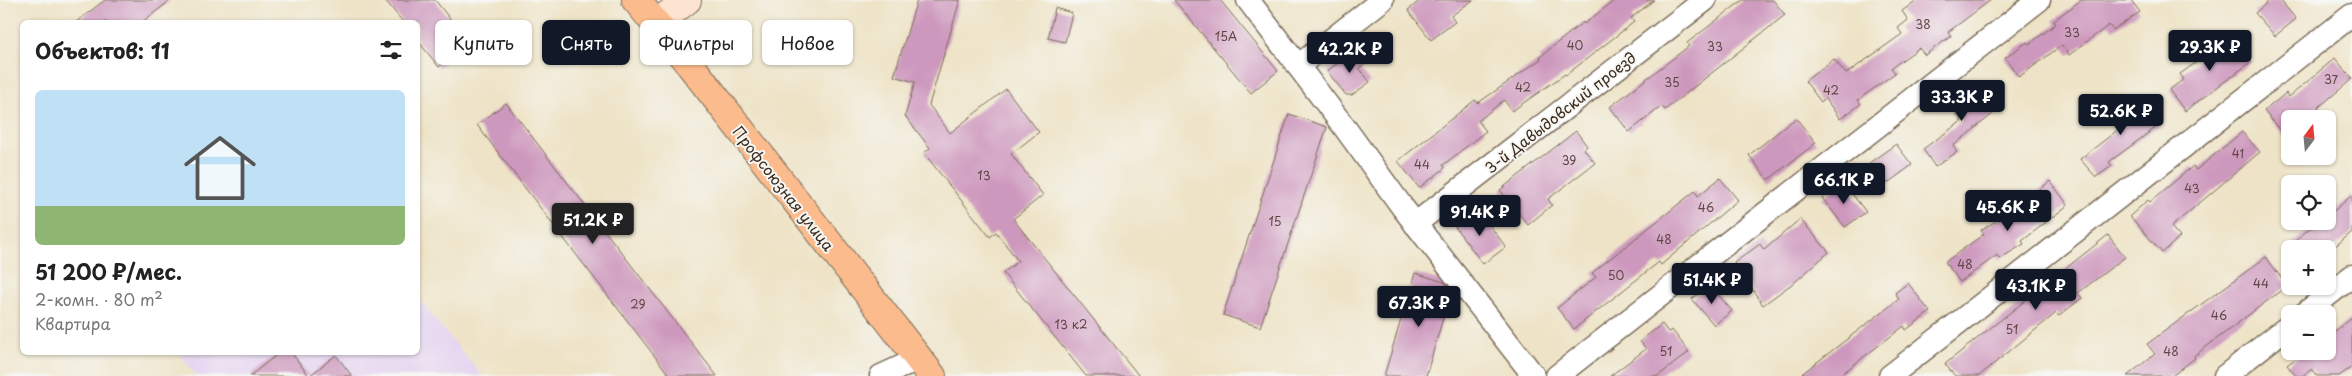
<!DOCTYPE html>
<html lang="ru">
<meta charset="utf-8">
<style>
:root{--surface:#fff;--page:#f2f2f2;--text:#222;--muted:#767676;--accent:#111827}
body{margin:0;font-family:"Playpen Sans",sans-serif;background:var(--page);color:var(--text);height:100vh;display:flex;flex-direction:column;font-size:19px;white-space:nowrap}
*{box-sizing:border-box;margin:0}
p{font-size:16px;color:var(--muted)}
.icon{flex:none;width:28px;height:28px;fill:none;stroke:currentColor;stroke-width:2;stroke-linecap:round;stroke-linejoin:round}
.map{position:relative;flex:1;overflow:hidden}
.drawer{position:absolute;left:20px;top:20px;width:400px;height:335px;display:flex;flex-direction:column;background:var(--surface);border-radius:8px;box-shadow:0 1px 4px #0004}
.drawer>*{flex:none}
.top-card{position:absolute;left:435px;top:20px;width:475px;height:45px;display:flex;gap:10px}
.needle{width:32px;rotate:16deg}
.buttons{position:absolute;left:2281px;top:110px;display:grid;gap:10px}
.buttons a{display:grid;place-items:center;width:55px;height:55px;border-radius:8px;background:var(--surface);box-shadow:0 1px 4px #0004;font-size:25px}
.price{position:absolute;translate:-50% -42px;padding:0 11px;border-radius:5px;background:var(--accent);color:#fff;font-size:16px;line-height:32px;filter:drop-shadow(0 1px 2px #0008)}
.price::after{content:'';position:absolute;left:50%;top:30px;width:15px;height:11px;margin-left:-8px;background:inherit;clip-path:polygon(0 0,100% 0,50% 100%)}
.price.on{background:#222;color:#fff}
ul{padding:0;list-style:none}
li{display:grid;align-content:center;gap:10px;height:265px;padding:0 15px}
li span{display:grid;place-items:center;height:155px;border-radius:8px;color:#555}
li>.icon{margin-inline-start:auto}
span .icon{width:90px;height:90px;fill:#fffc;stroke-width:1}
li b{font-size:21px}
h2{display:flex;justify-content:space-between;align-items:center;height:60px;padding:0 15px;font-size:21px}
.pill{padding:0 18px;border-radius:8px;background:var(--surface);box-shadow:0 1px 4px #0004;font-size:18px;line-height:45px}
.pill.on{background:var(--accent);color:#fff}
.map>svg:first-child{display:block}
.built{fill:#e5d3f1}
.building{fill:#cd98bd}
.lines{fill:none;stroke-linecap:round;stroke-linejoin:round}
.street-casing{stroke:#7a6b59;stroke-width:25}
.secondary-casing{stroke:#7a6b59;stroke-width:30}
.highway-casing{stroke:#7a6b59;stroke-width:30}
.street{stroke:#fff;stroke-width:22}
.secondary{stroke:#fde4d1;stroke-width:28}
.highway{stroke:#fbbb8c;stroke-width:28}
.labels{text-anchor:middle;dominant-baseline:central;stroke-width:4;stroke-linejoin:round;paint-order:stroke}
.number-label{font-size:12px;fill:#604646}
.street-label{font-size:15px;fill:#3b2a1e;stroke:#f6f6f2}
</style>
<div class="map">
<svg width="2352" height="376" viewBox="0 0 2352 376">
<rect width="100%" height="100%" fill="#f6f6f2"/>
<filter id="ink" filterUnits="userSpaceOnUse"><feTurbulence type="fractalNoise" baseFrequency=".02" numOctaves="2"/><feDisplacementMap in="SourceGraphic" scale="10" xChannelSelector="R" yChannelSelector="G"/><feConvolveMatrix kernelMatrix="1 2 1 2 8 2 1 2 1" color-interpolation-filters="sRGB"/></filter>
<filter id="wash" filterUnits="userSpaceOnUse"><feTurbulence type="fractalNoise" baseFrequency=".0096" numOctaves="4" result="noise"/><feDisplacementMap in="SourceGraphic" scale="20" xChannelSelector="R" yChannelSelector="G"/><feGaussianBlur stdDeviation="1.12" result="paint"/><feColorMatrix in="noise" values="0 0 0 0 0 0 0 0 0 0 0 0 0 0 0 0 0 1.4 0 .05"/><feComposite in="paint" operator="in"/></filter>
<g filter="url(#wash)">
<rect width="100%" height="100%" fill="#eee3c6"/>
<path class="built" d="M418,299L482,376H197L178,353L418,352Z"/>
<g id="blocks">
<g class="building">
<path d="M105,0H171L142,22H76Z"/>
<path d="M385,0H435L469,43L439,67L418,41V22H403Z"/>
<path d="M917,0H960L929,105L950,133L1006,89L1039,132L1011,154L1043,195L1013,219L1139,376H1086L1003,273L1018,261L996,232L990,237L924,153L930,148L905,116L915,82L894,76Z"/>
<path d="M1174,0H1220L1278,71L1251,93Z"/>
<path d="M1421,0H1473L1451,16L1455,22L1431,40L1408,10Z"/>
<path d="M1615,0H1654L1631,18L1634,22L1566,75L1565,74L1512,111L1504,100L1478,121L1486,131L1443,165L1445,168L1419,188L1398,161L1475,100L1478,103L1541,59L1540,57L1583,22L1584,24Z"/>
<path d="M1743,0H1773L1785,15L1665,110L1662,106L1629,132L1610,107L1689,46L1687,43Z"/>
<path d="M1917,0H1991L1948,32L1951,36L1925,55L1919,48L1891,68L1895,73L1858,100L1861,104L1840,119L1825,98L1821,102L1805,81L1834,59L1846,74L1902,34L1898,28L1908,20L1902,11Z"/>
<path d="M2081,0H2131L2140,12L2113,30L2109,25L2069,55L2062,45L2019,77L2005,58L2027,42L2029,44L2056,24L2053,21Z"/>
<path d="M2270,0H2280L2296,19L2275,36L2255,13Z"/>
<path d="M1055,8L1072,13L1065,42L1048,38Z"/>
<path d="M2231,33L2251,62L2185,111L2169,90L2184,79L2180,74L2208,54L2206,51Z"/>
<path d="M1356,50L1366,64L1359,68L1370,82L1352,95H1346L1327,71Z"/>
<path d="M2335,58L2352,79L2305,119H2290V143L2264,111L2286,93L2289,97Z"/>
<path d="M1970,81L1979,92L1983,89L1999,109L1953,146L1957,152L1935,167L1923,149L1962,121L1955,112L1959,108L1950,97Z"/>
<path d="M2136,97L2158,126L2109,162L2112,166L2096,177L2080,159L2119,129L2109,117Z"/>
<path d="M506,103L717,376H670L558,231L477,125Z"/>
<path d="M1289,114L1327,127L1260,327L1223,315Z"/>
<path d="M1796,118L1816,143L1768,180L1749,155Z"/>
<path d="M1576,131L1587,146L1584,149L1595,163L1548,199L1552,205L1528,225L1500,190Z"/>
<path d="M2242,132L2260,152L2171,227L2180,237L2162,253L2130,216L2148,200L2150,202L2193,166L2196,170Z"/>
<path d="M1896,144L1912,165L1885,185L1869,163Z"/>
<path d="M1720,178L1738,200L1661,265L1659,262L1574,329L1557,308L1596,277L1592,273L1695,191L1698,196Z"/>
<path d="M2050,181L2068,205L2022,241L2024,244L1999,259L1997,255L1960,282L1945,262L1984,234L1981,230L2026,203L2025,201Z"/>
<path d="M1843,182L1866,212L1845,227L1822,198Z"/>
<path d="M2352,195V232L2332,249H2286L2311,227L2312,229L2321,221H2328V216Z"/>
<path d="M1478,210L1506,247L1483,264L1455,227Z"/>
<path d="M1800,219L1829,252L1796,281L1763,305L1734,263L1760,244L1764,250Z"/>
<path d="M2108,235L2125,257L2078,293L2082,298L2059,316L2056,313L1979,376H1955L1945,364Z"/>
<path d="M2266,257L2287,286L2194,356L2195,358L2172,376H2127L2155,354L2147,344Z"/>
<path d="M1415,273L1444,282L1451,291L1426,376H1384Z"/>
<path d="M1908,283L1930,312L1906,330L1904,326L1839,376H1799L1899,299L1895,293Z"/>
<path d="M1710,285L1732,311L1714,325L1692,299Z"/>
<path d="M2352,318V367L2339,376H2317L2312,369L2302,376H2296L2287,365L2306,351H2328V336Z"/>
<path d="M1662,324L1668,332L1672,330L1689,352L1658,376H1610L1646,349L1640,341Z"/>
<path d="M280,352H291L309,376H250Z"/>
<path d="M336,355L352,376H309Z"/>
</g>
</g>
</g>
<g filter="url(#ink)">
<use href="#blocks" fill-opacity="0" stroke="#7a6b59" stroke-width="1"/>
<g class="lines">
<defs>
<g id="street">
<path d="M1248,0L1345,128L1403,208L1534,376"/>
<path d="M1298,66L1382,0"/>
<path d="M1415,224L1705,0"/>
<path d="M2304,314L2352,276"/>
<path d="M881,376L918,359"/>
<path d="M1557,376L2039,0"/>
<path d="M1890,376L2352,15"/>
<path d="M2225,376L2290,325"/>
</g>
<path id="secondary" d="M656,24L687,0"/>
<path id="highway" d="M636,0L691,66L932,376"/>
</defs>
<use href="#street" class="street-casing"/>
<use href="#secondary" class="secondary-casing"/>
<use href="#highway" class="highway-casing"/>
<use href="#street" class="street"/>
<use href="#secondary" class="secondary"/>
<use href="#highway" class="highway"/>
</g>
</g>
<g class="labels">
<g class="number-label">
<text x="1923" y="24">38</text>
<text x="2072" y="32">33</text>
<text x="1226" y="36">15А</text>
<text x="1575" y="45">40</text>
<text x="1715" y="46">33</text>
<text x="2331" y="79">37</text>
<text x="1672" y="82">35</text>
<text x="1523" y="87">42</text>
<text x="1831" y="90">42</text>
<text x="2238" y="153">41</text>
<text x="1569" y="160">39</text>
<text x="1422" y="164">44</text>
<text x="984" y="175">13</text>
<text x="2192" y="188">43</text>
<text x="1706" y="207">46</text>
<text x="1275" y="221">15</text>
<text x="1664" y="239">48</text>
<text x="1965" y="264">48</text>
<text x="1616" y="275">50</text>
<text x="2261" y="283">44</text>
<text x="638" y="304">29</text>
<text x="2219" y="315">46</text>
<text x="1071" y="324">13 к2</text>
<text x="2012" y="329">51</text>
<text x="1666" y="351">51</text>
<text x="2171" y="351">48</text>
</g>
<g class="street-label">
<text transform="translate(1560 112) rotate(-38)">3-й Давыдовский проезд</text>
<text transform="translate(784 188) rotate(52)">Профсоюзная улица</text>
</g>
</g>
</svg>
<div class="buttons">
<a><svg class="needle" viewBox="-14 -14 28 28"><path d="M0-13l5 13h-10z" fill="#e53935"/><path d="M0 13l5-13h-10z" fill="#767676"/></svg></a>
<a><svg class="icon" aria-label="locate" viewBox="0 0 24 24"><circle cx="12" cy="12" r="6"/><path d="M12 2v4M12 18v4M2 12h4M18 12h4"/></svg></a>
<a>+</a>
<a>−</a>
</div>
<b class="price" style="left:2210px;top:72px">29.3K ₽</b>
<b class="price" style="left:1350px;top:74px">42.2K ₽</b>
<b class="price" style="left:1962px;top:122px">33.3K ₽</b>
<b class="price" style="left:2121px;top:136px">52.6K ₽</b>
<b class="price" style="left:1844px;top:205px">66.1K ₽</b>
<b class="price" style="left:2008px;top:232px">45.6K ₽</b>
<b class="price" style="left:1480px;top:237px">91.4K ₽</b>
<b class="price on" style="left:593px;top:245px">51.2K ₽</b>
<b class="price" style="left:1712px;top:305px">51.4K ₽</b>
<b class="price" style="left:2036px;top:311px">43.1K ₽</b>
<b class="price" style="left:1419px;top:328px">67.3K ₽</b>
<div class="top-card">
<a class="pill">Купить</a>
<a class="pill on">Снять</a>
<a class="pill">Фильтры</a>
<a class="pill">Новое</a>
</div>
<section class="drawer">
<h2>Объектов: 11<svg class="icon" aria-label="filters" viewBox="0 0 24 24"><path d="M4 7h16M4 17h16"/><circle cx="9" cy="7" r="2"/><circle cx="15" cy="17" r="2"/></svg></h2>
<ul>
<li><span style="background:linear-gradient(#bfe0f5 75%,#8fb573 0)"><svg class="icon" aria-label="home" viewBox="0 0 24 24"><path d="M3 11l9-7 9 7M6 9v11h12V9"/></svg></span><div><b>51 200 ₽/мес.</b><p>2-комн. · 80 m²</p><p>Квартира</p></div></li>
</ul>
</section>
</div>
